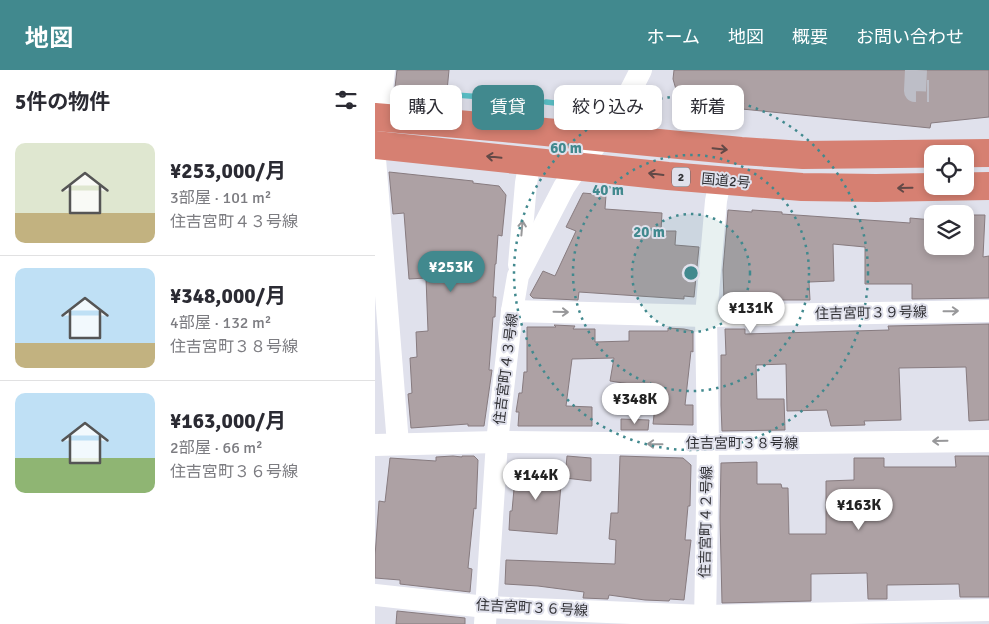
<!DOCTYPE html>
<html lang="ja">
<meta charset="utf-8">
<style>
:root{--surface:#fff;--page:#f7f7f7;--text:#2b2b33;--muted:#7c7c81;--line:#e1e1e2;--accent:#41898e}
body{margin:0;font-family:Signika,"Noto Sans JP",sans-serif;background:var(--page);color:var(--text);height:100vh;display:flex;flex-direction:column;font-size:19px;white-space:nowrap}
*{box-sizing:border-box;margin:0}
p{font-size:16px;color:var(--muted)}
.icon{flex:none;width:28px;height:28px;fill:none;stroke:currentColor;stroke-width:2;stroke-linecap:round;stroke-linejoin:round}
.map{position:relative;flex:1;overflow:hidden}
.details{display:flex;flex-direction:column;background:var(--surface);width:375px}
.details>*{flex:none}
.top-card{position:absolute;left:15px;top:15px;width:475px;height:45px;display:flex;gap:10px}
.tools{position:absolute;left:549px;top:75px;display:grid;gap:10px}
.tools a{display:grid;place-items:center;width:50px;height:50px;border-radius:10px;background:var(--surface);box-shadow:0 2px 8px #0003;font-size:25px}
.price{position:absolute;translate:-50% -42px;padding:0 11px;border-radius:18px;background:#fff;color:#222;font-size:16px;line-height:32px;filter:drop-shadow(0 1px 2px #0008)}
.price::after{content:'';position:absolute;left:50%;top:30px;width:15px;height:11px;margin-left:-8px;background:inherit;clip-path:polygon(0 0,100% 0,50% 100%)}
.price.on{background:var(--accent);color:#fff}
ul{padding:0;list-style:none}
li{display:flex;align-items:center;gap:15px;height:125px;padding:0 15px}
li+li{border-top:1px solid var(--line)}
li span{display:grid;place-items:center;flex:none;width:140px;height:100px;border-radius:10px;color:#555}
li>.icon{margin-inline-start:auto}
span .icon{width:60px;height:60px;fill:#fffc;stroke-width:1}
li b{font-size:21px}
h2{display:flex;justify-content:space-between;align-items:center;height:60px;padding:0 15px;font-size:21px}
.pill{padding:0 18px;border-radius:10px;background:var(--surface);box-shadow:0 2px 8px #0003;font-size:18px;line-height:45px}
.pill.on{background:var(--accent);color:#fff}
header{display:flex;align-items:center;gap:30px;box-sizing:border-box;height:70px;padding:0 25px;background:var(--accent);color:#fff}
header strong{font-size:24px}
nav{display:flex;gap:28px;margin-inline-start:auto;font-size:18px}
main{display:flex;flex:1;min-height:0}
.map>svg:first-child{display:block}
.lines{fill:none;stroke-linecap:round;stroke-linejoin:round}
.stream{stroke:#5cc2c9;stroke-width:5.5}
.building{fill:#ada1a4;stroke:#877b7f}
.minor-tunnel{stroke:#bdbec7;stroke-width:22;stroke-dasharray:22 11;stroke-linecap:butt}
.minor{stroke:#fff;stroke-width:22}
.highway{stroke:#d68072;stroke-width:28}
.tree{fill:#70897c}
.oneway{stroke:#634947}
.oneway2{stroke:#98989a}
.ring{fill:none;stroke:#41898e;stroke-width:2.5;stroke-dasharray:2.5 5}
.labels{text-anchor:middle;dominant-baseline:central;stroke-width:4;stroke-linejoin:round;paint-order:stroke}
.shield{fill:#e0e1ec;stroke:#66666c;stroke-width:1}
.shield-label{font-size:12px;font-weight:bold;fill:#313135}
.street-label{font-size:14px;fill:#313135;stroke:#e0e1ec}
.centre{fill:#41898e;stroke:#e0e1ec;stroke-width:2.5}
.ring-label{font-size:15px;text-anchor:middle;font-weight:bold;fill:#41898e;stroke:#e0e1ec;stroke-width:4;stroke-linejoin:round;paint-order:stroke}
</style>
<header>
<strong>地図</strong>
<nav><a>ホーム</a><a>地図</a><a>概要</a><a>お問い合わせ</a></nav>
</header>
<main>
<section class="details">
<h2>5件の物件<svg class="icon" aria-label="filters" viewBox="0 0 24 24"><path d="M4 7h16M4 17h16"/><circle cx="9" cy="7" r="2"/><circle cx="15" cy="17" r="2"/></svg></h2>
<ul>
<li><span style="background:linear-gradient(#dfe7d0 70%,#c2b280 0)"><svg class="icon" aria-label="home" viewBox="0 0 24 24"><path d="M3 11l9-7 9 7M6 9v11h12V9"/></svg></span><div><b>¥253,000/月</b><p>3部屋 · 101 m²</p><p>住吉宮町４３号線</p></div></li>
<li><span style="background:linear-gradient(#bfe0f5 75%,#c2b280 0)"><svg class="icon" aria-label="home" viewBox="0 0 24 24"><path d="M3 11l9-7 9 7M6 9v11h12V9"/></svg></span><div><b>¥348,000/月</b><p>4部屋 · 132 m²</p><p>住吉宮町３８号線</p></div></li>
<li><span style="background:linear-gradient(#bfe0f5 65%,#8fb573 0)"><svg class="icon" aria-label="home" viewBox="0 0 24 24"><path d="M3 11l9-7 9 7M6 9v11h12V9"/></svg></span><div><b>¥163,000/月</b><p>2部屋 · 66 m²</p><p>住吉宮町３６号線</p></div></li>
</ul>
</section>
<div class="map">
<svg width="614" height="554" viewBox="0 0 614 554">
<rect width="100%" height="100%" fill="#e0e1ec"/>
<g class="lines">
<g class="stream">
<path d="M81,25L150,30"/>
<path d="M171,32L207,36"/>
</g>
</g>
<g class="building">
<path d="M22,0H74L72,21L20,17Z"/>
<path d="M299,0H614V47L556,53L555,58L357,38L346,42H328L316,37L307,30L302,23L298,9Z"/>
<path d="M14,102L98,111V113L124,116L131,125L127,166L123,165L121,194H120L118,227H121L120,247H118L114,300H117L109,356H93V354L36,358L33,324L37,323L35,288L42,287L41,262L53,261L51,208L34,209L29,143L18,144Z"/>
<path d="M208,123L231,125L230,139L287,143L286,161H301L300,175L324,177L319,227L309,226V229L204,222L203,230L158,228L155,225L168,201L180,206L201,161L191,157Z"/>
<path d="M353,140L377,142V140L407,142V144L535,153V148L558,150V176H590V145H610L608,187L614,186V228L537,229V214H490V177L458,174L459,211L434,212L435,230H349L348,200Z"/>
<path d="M614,254V350L594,351L591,297L524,298L526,350L489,351L490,355L456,356L452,340L412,341L411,294L381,295L382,329H409L410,360L347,361L346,335V285H351L350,259H370V264L514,260L513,256Z"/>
<path d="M179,255L200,256L198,259H220V272L254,271V261H293V258L309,259L318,261V282L316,281L310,335H318V355L278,354L282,318L235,311L239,288L197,289L191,336L217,337V356H143L144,342H141L144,323H147L149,302H152V257H181Z"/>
<path d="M246,349L274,350L273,360H246Z"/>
<path d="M78,386L87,387V386H99L103,390L101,439L99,438L93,498L97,499L95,522L25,514V510L0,508V486L4,431L10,432L15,388L61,391V387Z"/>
<path d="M192,386L216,388V411L190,408Z"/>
<path d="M245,386L308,388L316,395L315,436H313L310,470H316L309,530L295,529L294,531L270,530L234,525L233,529L208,528L209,522L163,516L130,514L131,490L240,494L241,470L234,469L236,443H243Z"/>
<path d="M580,386H614V527H585L584,514H583L512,515V529H493L492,503L436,504V531L347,533L345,448L346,393L382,392V414H406L407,418H413L414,464H451V411L479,410V388H509V397H581Z"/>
<path d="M141,397L187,402L182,464L134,460L135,441H137Z"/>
<path d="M22,541L90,548V554H21Z"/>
</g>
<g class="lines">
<path class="minor-tunnel" d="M541,0L540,21H554"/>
<g class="minor">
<path d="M4,48L9,0"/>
<path d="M0,89L23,374"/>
<path d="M144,195L151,113L155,91"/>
<path d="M137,241L331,246L614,241"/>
<path d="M0,375L122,372L333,374L614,371"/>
<path d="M0,525L111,537L330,546L614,540"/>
<path d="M110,554L122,372L137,241L143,206L189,117L203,96L239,53L266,0"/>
<path d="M330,554L333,374L331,246L341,131L345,110"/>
</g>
<g class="highway">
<path d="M0,47L129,58L366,81L428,85L614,83"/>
<path d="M0,75L293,106L427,117L501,118L614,116"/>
</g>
</g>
<circle class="tree" cx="211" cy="33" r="8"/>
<defs><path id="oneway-shaft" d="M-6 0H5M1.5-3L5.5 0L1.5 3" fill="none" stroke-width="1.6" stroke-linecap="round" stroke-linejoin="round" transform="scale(1.25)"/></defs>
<g class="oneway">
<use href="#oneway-shaft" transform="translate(345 79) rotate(6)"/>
<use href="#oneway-shaft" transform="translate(119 87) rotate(-174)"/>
<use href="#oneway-shaft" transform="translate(281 104) rotate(-173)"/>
<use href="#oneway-shaft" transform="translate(530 118) rotate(179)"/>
</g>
<g class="oneway2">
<use href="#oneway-shaft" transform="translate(147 158) rotate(-85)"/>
<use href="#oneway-shaft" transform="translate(576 241) rotate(-1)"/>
<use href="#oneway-shaft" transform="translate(186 242) rotate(1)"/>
<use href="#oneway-shaft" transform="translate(565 371) rotate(179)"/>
<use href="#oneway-shaft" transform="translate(280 374) rotate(-179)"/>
</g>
<circle cx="316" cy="203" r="59" fill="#41898e" fill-opacity=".12"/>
<g class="ring">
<circle cx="316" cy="203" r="59"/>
<circle cx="316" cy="203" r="118"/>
<circle cx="316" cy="203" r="177"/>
</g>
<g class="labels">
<rect class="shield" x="297" y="97.5" width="18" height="19" rx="4"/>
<g class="shield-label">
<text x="306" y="107">2</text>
</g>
<g class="street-label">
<text transform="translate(351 111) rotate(5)">国道2号</text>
<text transform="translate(496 243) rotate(-1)">住吉宮町３９号線</text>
<text transform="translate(131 299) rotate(-83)">住吉宮町４３号線</text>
<text x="367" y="373">住吉宮町３８号線</text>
<text transform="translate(331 452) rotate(-89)">住吉宮町４２号線</text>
<text transform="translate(157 538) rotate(3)">住吉宮町３６号線</text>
</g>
</g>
<circle cx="316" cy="203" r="8" class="centre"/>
<g class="ring-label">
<text x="191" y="83">60 m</text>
<text x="233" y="125">40 m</text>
<text x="274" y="167">20 m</text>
</g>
</svg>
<div class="tools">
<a><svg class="icon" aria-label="locate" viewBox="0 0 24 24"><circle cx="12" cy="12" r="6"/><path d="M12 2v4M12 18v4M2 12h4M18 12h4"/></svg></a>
<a><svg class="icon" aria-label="layers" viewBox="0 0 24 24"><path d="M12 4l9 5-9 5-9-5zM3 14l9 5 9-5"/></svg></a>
</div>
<b class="price on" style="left:76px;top:223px">¥253K</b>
<b class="price" style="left:376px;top:264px">¥131K</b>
<b class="price" style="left:260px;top:355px">¥348K</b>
<b class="price" style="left:161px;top:431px">¥144K</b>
<b class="price" style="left:484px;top:461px">¥163K</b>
<div class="top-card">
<a class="pill">購入</a>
<a class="pill on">賃貸</a>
<a class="pill">絞り込み</a>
<a class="pill">新着</a>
</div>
</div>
</main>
